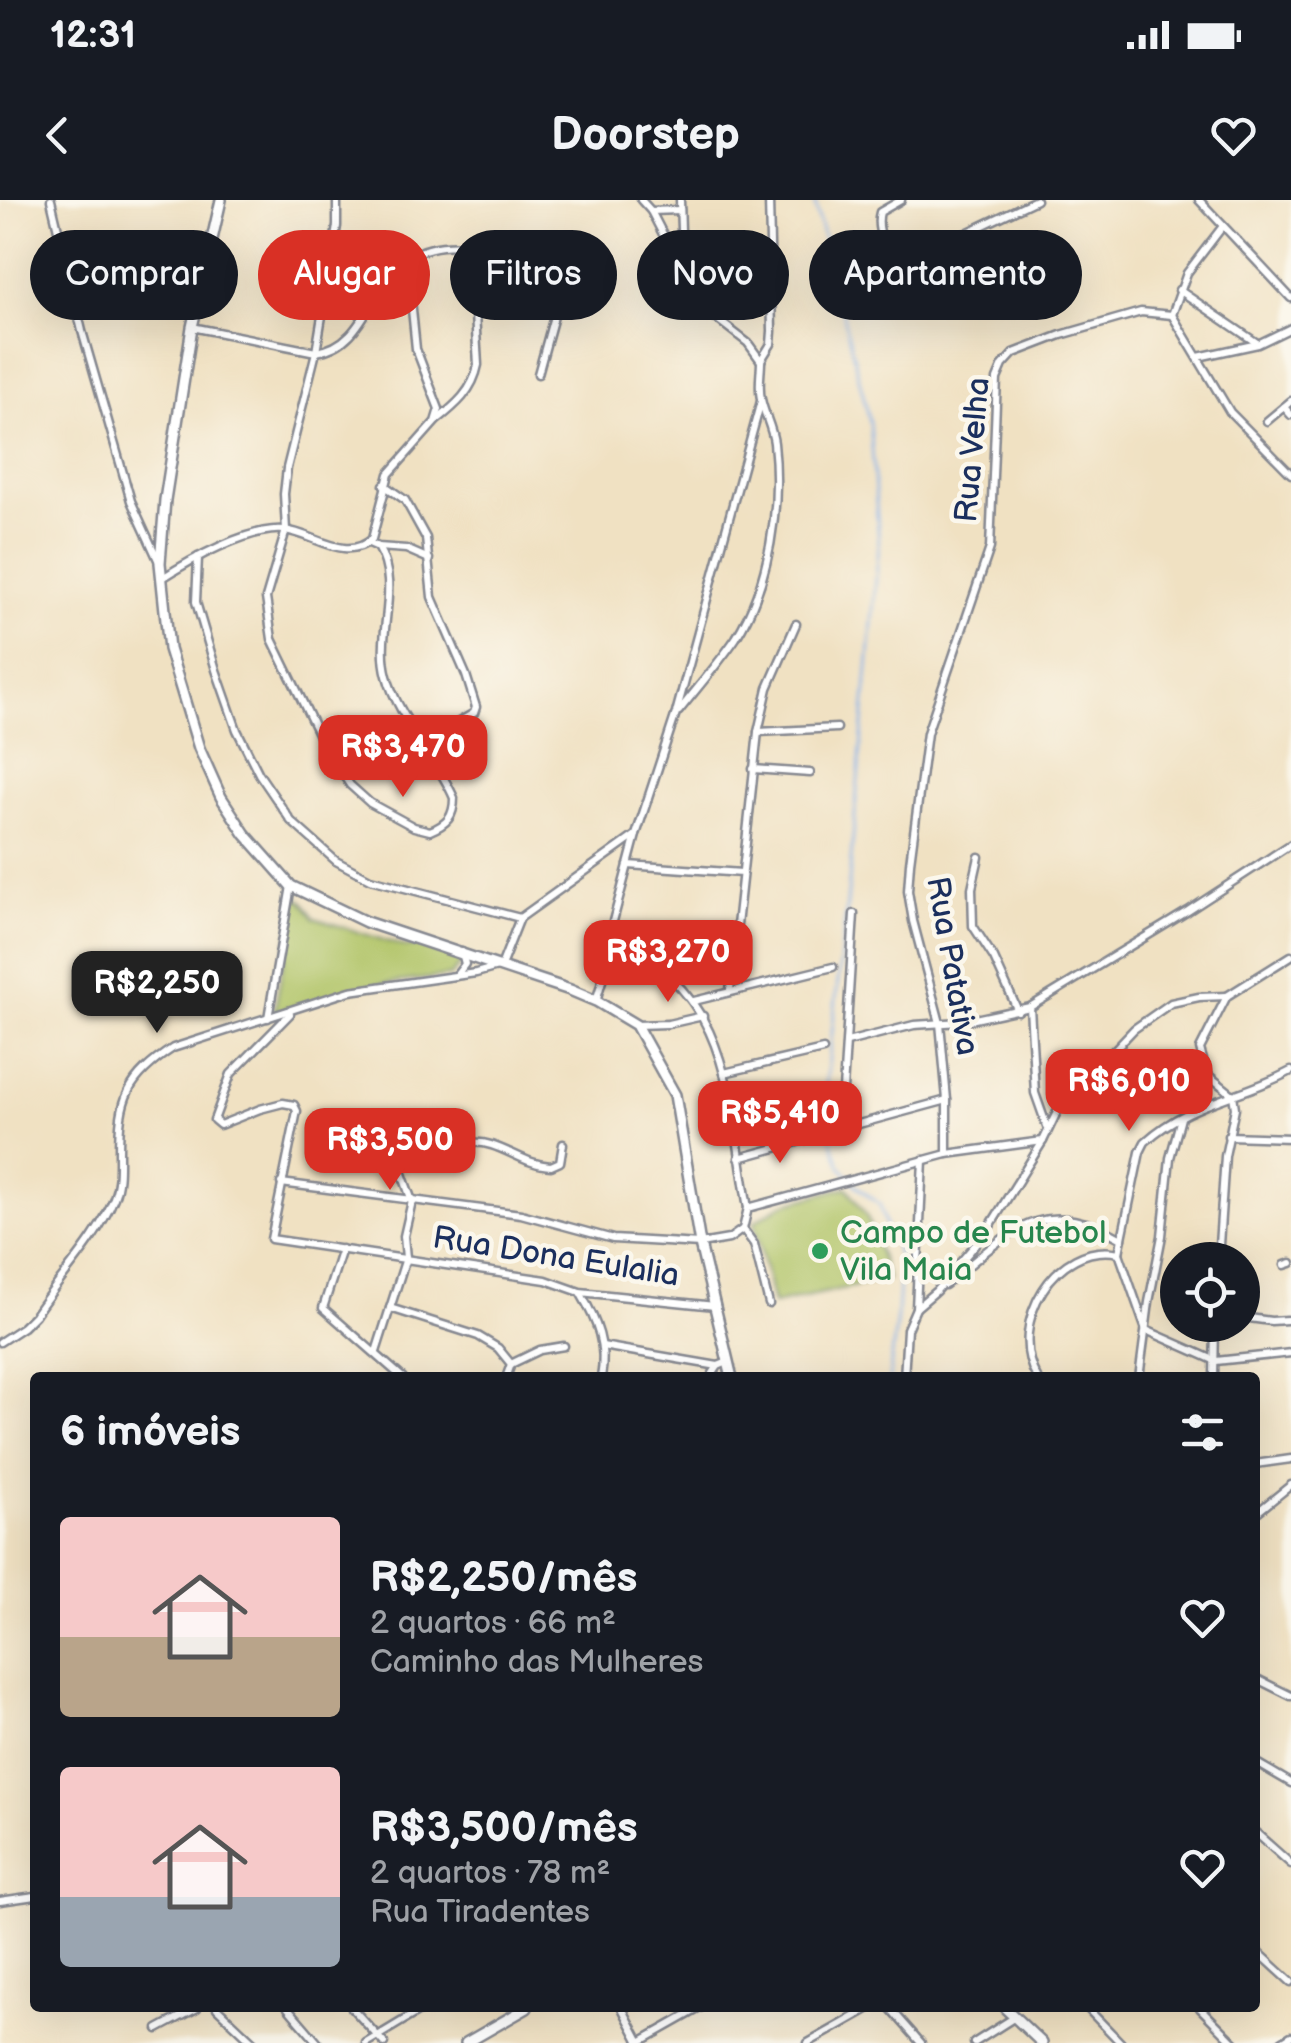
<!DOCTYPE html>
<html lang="pt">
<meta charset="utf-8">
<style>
:root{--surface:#171b24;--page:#20242c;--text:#f1f3f6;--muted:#9ea1a6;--accent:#d93025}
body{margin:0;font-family:"Balsamiq Sans",sans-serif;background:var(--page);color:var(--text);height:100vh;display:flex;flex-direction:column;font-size:38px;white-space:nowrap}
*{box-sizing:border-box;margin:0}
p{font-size:32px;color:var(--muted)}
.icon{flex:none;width:55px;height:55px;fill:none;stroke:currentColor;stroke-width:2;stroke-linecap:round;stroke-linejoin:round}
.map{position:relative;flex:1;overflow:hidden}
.sheet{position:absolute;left:30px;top:1172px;width:1230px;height:640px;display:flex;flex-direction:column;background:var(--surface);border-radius:10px;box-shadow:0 10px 40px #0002}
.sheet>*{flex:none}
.hud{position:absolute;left:30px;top:30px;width:1232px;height:90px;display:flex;gap:20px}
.fabs{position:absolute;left:1160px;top:1042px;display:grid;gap:20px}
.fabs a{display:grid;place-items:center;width:100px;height:100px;border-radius:50%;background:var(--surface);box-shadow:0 10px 40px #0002;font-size:50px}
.price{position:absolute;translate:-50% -85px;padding:0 22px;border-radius:20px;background:var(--accent);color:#fff;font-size:32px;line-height:65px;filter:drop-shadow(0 2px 5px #0008)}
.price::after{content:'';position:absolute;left:50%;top:60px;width:30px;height:22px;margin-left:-15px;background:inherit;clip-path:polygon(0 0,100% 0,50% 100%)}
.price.current{background:#222;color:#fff}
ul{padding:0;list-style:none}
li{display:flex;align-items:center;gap:30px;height:250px;padding:0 30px}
li span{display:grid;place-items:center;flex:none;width:280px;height:200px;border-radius:10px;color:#555}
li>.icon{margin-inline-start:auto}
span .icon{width:120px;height:120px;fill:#fffc;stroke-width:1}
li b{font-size:42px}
h2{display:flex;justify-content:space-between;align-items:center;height:120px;padding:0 30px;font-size:42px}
.tag{padding:0 35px;border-radius:45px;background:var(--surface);box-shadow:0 10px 40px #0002;font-size:35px;line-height:90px}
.tag.current{background:var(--accent);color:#fff}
.status{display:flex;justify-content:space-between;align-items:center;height:70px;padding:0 50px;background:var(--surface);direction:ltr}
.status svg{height:28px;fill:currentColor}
header{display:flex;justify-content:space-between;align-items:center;height:130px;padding:0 30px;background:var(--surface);font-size:45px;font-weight:800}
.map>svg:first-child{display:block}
.green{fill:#b1c468;stroke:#667a63;stroke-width:2.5}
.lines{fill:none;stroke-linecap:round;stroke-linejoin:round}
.stream{stroke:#7eade8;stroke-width:2.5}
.street-casing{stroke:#868890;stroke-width:11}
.secondary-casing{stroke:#868890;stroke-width:14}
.street{stroke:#fff;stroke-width:6}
.secondary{stroke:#fff;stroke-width:9}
.leisure-dot{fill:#2e9e5b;stroke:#fbf7ec;stroke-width:4}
.labels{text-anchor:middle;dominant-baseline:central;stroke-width:9;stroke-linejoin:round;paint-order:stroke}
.street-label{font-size:32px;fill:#1b2f5e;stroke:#fbf7ec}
.leisure-label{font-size:32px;fill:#27864d;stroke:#fbf7ec;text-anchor:start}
</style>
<div class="status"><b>12:31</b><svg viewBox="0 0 49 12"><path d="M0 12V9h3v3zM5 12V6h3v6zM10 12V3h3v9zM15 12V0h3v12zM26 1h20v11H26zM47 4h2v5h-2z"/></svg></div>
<header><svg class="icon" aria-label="back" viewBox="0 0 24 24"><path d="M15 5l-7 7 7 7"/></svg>Doorstep<svg class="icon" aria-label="heart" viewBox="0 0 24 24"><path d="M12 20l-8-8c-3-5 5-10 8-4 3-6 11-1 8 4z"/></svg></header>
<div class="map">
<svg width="1291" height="1843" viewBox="0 0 1291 1843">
<rect width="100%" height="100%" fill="#fbf7ec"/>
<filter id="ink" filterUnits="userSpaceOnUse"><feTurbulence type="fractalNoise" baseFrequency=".01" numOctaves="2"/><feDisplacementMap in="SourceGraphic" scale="20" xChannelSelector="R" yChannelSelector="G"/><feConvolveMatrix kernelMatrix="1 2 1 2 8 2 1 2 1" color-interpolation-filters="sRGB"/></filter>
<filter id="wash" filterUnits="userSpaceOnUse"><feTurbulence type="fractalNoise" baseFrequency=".0048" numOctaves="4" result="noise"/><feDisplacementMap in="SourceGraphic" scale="40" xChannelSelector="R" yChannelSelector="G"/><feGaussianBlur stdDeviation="2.25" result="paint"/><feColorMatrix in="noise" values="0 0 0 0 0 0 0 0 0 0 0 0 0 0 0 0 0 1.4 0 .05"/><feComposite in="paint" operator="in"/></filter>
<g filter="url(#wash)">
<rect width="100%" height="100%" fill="#f0e1c2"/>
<g class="green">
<path d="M296,696L304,702L314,718L406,747L421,745L460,756L462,763L450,776L365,786L274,812Z"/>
<path d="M847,987L867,1017L888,1079L773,1104L754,1022L783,1004Z"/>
</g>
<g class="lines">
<path class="stream" d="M814,0L870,222L879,344L847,704L825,893L827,926L841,967L857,986L880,1005L887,1031L896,1047L900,1064L897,1117L889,1178"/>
</g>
</g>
<g filter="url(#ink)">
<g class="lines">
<defs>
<g id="street">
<path d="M51,0L82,131L131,301L159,362"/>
<path d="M337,0V26L316,152L287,268L284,294L286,330L266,398L272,439L324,546L350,585L370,603L414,627L430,631C447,624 454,617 454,598C437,558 397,516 387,476C375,433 402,387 378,347"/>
<path d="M641,0L651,11L667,42L682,61L695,102L748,143L761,161"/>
<path d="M680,0L682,60"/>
<path d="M901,0L880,12C875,29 886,54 899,65L1036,0"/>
<path d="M1199,0L1291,98"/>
<path d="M651,11L680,10"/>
<path d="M1179,90L1257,143"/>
<path d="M1172,115L1230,212L1291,274"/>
<path d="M1172,115L1187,73L1223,26"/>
<path d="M192,127L316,152C389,142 360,23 489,49C511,54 543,68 559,84V98L538,174"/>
<path d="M1198,157L1258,144L1291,128"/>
<path d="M761,160L771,144L772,131L769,0"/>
<path d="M1284,207L1291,215"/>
<path d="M436,221C456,205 473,191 478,165L471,46"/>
<path d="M1267,221L1291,201"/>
<path d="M384,285L405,300L426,338L432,397L466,475L476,507L474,513L423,543"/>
<path d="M369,343L378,347L406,349L429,359"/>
<path d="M198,357L196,402L216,470L237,530L259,574L291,621L336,661L370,679L520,718"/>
<path d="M161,379C190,360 249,327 284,330C314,333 345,363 372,339L389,274L435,222L439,209L416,149L407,59"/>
<path d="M679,511C698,487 719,463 736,438C770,384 781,305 774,243C772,227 764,214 761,199C758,186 761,173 761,161"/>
<path d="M758,532L837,528"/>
<path d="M753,569L810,573"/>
<path d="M979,657L972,688L973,726L994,758L1018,811"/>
<path d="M628,665L742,673"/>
<path d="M854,714L841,922L855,925L947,900"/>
<path d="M613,744C731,786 729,903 748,1008L743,1029L754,1044L769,1104"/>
<path d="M456,776L465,764L462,752"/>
<path d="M730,790L758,532L768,488L796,424"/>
<path d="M596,801L613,744L612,725L636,635L676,513L761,201"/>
<path d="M694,801L833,767"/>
<path d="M1030,807L1035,893L1047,927"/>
<path d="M290,814L231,874L214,920L220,925L260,909L283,903L294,905L297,911L271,1039L546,1080L580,1092L715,1106"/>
<path d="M268,818L291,686"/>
<path d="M636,825L668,824L703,816"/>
<path d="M847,842L914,825L961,822L1030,807L1188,711L1291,644"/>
<path d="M724,873L823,850"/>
<path d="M1228,936L1291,938"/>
<path d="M947,954V900L940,823L913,721L908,691L910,663L927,533L990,348L997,179L1003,165L1014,153L1061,135L1141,112L1172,115"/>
<path d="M739,958L812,938"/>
<path d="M399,966C426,957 463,935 491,945C511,951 529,965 551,966L560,962L563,944"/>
<path d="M281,983L521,1014L613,1039L700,1044L729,1039L743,1029"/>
<path d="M748,1008L947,954L1043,941"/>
<path d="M342,1049L323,1108L403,1178"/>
<path d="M1119,1053L1140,952L1145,942C1190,901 1241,898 1291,871"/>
<path d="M1119,1053L1146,1130L1216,1161L1291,1153"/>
<path d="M1218,1060L1225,956L1235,908L1233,895L1207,874L1200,849L1227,796L1291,756"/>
<path d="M1285,1065L1291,1063"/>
<path d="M945,1085C1009,1034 1039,992 1122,1039"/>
<path d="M581,1094C597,1121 607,1146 601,1178"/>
<path d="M390,1108L478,1136L498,1148L511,1164L506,1178"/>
<path d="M916,1108L936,1091L987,1031L1043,941L1059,908L1134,829L1171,803L1199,797L1227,796"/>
<path d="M1242,1117L1271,1121L1287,1120"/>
<path d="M0,1142L23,1127L35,1115C60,1077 97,1040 114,998C120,983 119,967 119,952C119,898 127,878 173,848L350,791L476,773L501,766L520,718L636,635"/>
<path d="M602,1146L718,1166"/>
<path d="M376,1152L406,1058L404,1036L412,1001L384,924"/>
<path d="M511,1164L540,1150L564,1146"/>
<path d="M710,1178L718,1166L728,1162"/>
<path d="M904,1178L907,1129L916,1108L923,960"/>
<path d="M1037,1178C1006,1124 1056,1040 1119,1053"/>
<path d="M1139,1178L1149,1102L1162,1036L1170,958L1181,918"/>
<path d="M1214,1178L1215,1125"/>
<path d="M1255,1264L1291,1259"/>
<path d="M1255,1314L1291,1285"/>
<path d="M1255,1478L1291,1496"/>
<path d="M1255,1562L1291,1583"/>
<path d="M1255,1632L1291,1664"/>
<path d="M0,1701L35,1696"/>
<path d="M1255,1749L1291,1782"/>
<path d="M217,1808L254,1843"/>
<path d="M288,1808L318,1843"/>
<path d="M352,1808L384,1843"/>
<path d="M622,1808L640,1842"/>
<path d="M890,1808L921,1843"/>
<path d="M1087,1808L1121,1843"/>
<path d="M1200,1808L1235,1843"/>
<path d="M158,1829L197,1808"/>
<path d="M366,1843L424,1808"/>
<path d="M638,1843L700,1808"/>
<path d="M808,1843L870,1808"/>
<path d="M974,1843L1015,1817"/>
<path d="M1280,1843L1291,1836"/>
</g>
<g id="secondary">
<path d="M221,0L192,127L165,300L160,363L169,449L199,548L221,597L245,634L291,686L366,722L570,790L596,801L636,825L675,895L700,1044L732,1178"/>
<path d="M1005,1808L1042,1843"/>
<path d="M466,1843L527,1808"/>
</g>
</defs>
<use href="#street" class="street-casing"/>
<use href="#secondary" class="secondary-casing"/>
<use href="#street" class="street"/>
<use href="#secondary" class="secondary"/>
</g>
</g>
<circle class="leisure-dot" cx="820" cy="1051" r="10"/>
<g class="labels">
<g class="street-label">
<text transform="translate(973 250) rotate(-85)">Rua Velha</text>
<text transform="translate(952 766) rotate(80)">Rua Patativa</text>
<text transform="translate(556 1057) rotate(9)">Rua Dona Eulalia</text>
</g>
<g class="leisure-label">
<text x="840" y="1033">Campo de Futebol<tspan x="840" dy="37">Vila Maia</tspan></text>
</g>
</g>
</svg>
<div class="fabs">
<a><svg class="icon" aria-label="locate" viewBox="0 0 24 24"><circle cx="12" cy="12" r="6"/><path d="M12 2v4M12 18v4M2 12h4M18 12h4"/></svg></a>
</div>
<b class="price" style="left:403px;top:600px">R$3,470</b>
<b class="price" style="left:668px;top:805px">R$3,270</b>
<b class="price current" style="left:157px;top:836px">R$2,250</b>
<b class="price" style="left:1129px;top:934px">R$6,010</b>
<b class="price" style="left:780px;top:966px">R$5,410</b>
<b class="price" style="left:390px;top:993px">R$3,500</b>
<div class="hud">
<a class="tag">Comprar</a>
<a class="tag current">Alugar</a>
<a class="tag">Filtros</a>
<a class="tag">Novo</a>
<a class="tag">Apartamento</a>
</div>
<section class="sheet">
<h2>6 imóveis<svg class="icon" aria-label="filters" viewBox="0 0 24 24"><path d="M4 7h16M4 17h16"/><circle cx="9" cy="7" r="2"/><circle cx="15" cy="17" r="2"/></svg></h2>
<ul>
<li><span style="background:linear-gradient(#f6c9c9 60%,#b9a48a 0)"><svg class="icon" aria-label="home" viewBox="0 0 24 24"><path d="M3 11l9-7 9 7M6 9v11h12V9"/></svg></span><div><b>R$2,250/mês</b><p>2 quartos · 66 m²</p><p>Caminho das Mulheres</p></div><svg class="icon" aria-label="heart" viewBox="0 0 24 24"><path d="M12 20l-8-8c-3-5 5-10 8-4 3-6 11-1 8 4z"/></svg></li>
<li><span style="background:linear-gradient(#f6c9c9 65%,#9aa5b1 0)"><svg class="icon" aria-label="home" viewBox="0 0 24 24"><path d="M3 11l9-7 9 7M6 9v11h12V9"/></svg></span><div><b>R$3,500/mês</b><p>2 quartos · 78 m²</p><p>Rua Tiradentes</p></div><svg class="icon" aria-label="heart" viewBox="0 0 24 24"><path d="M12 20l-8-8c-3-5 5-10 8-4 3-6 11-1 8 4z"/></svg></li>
</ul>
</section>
</div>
